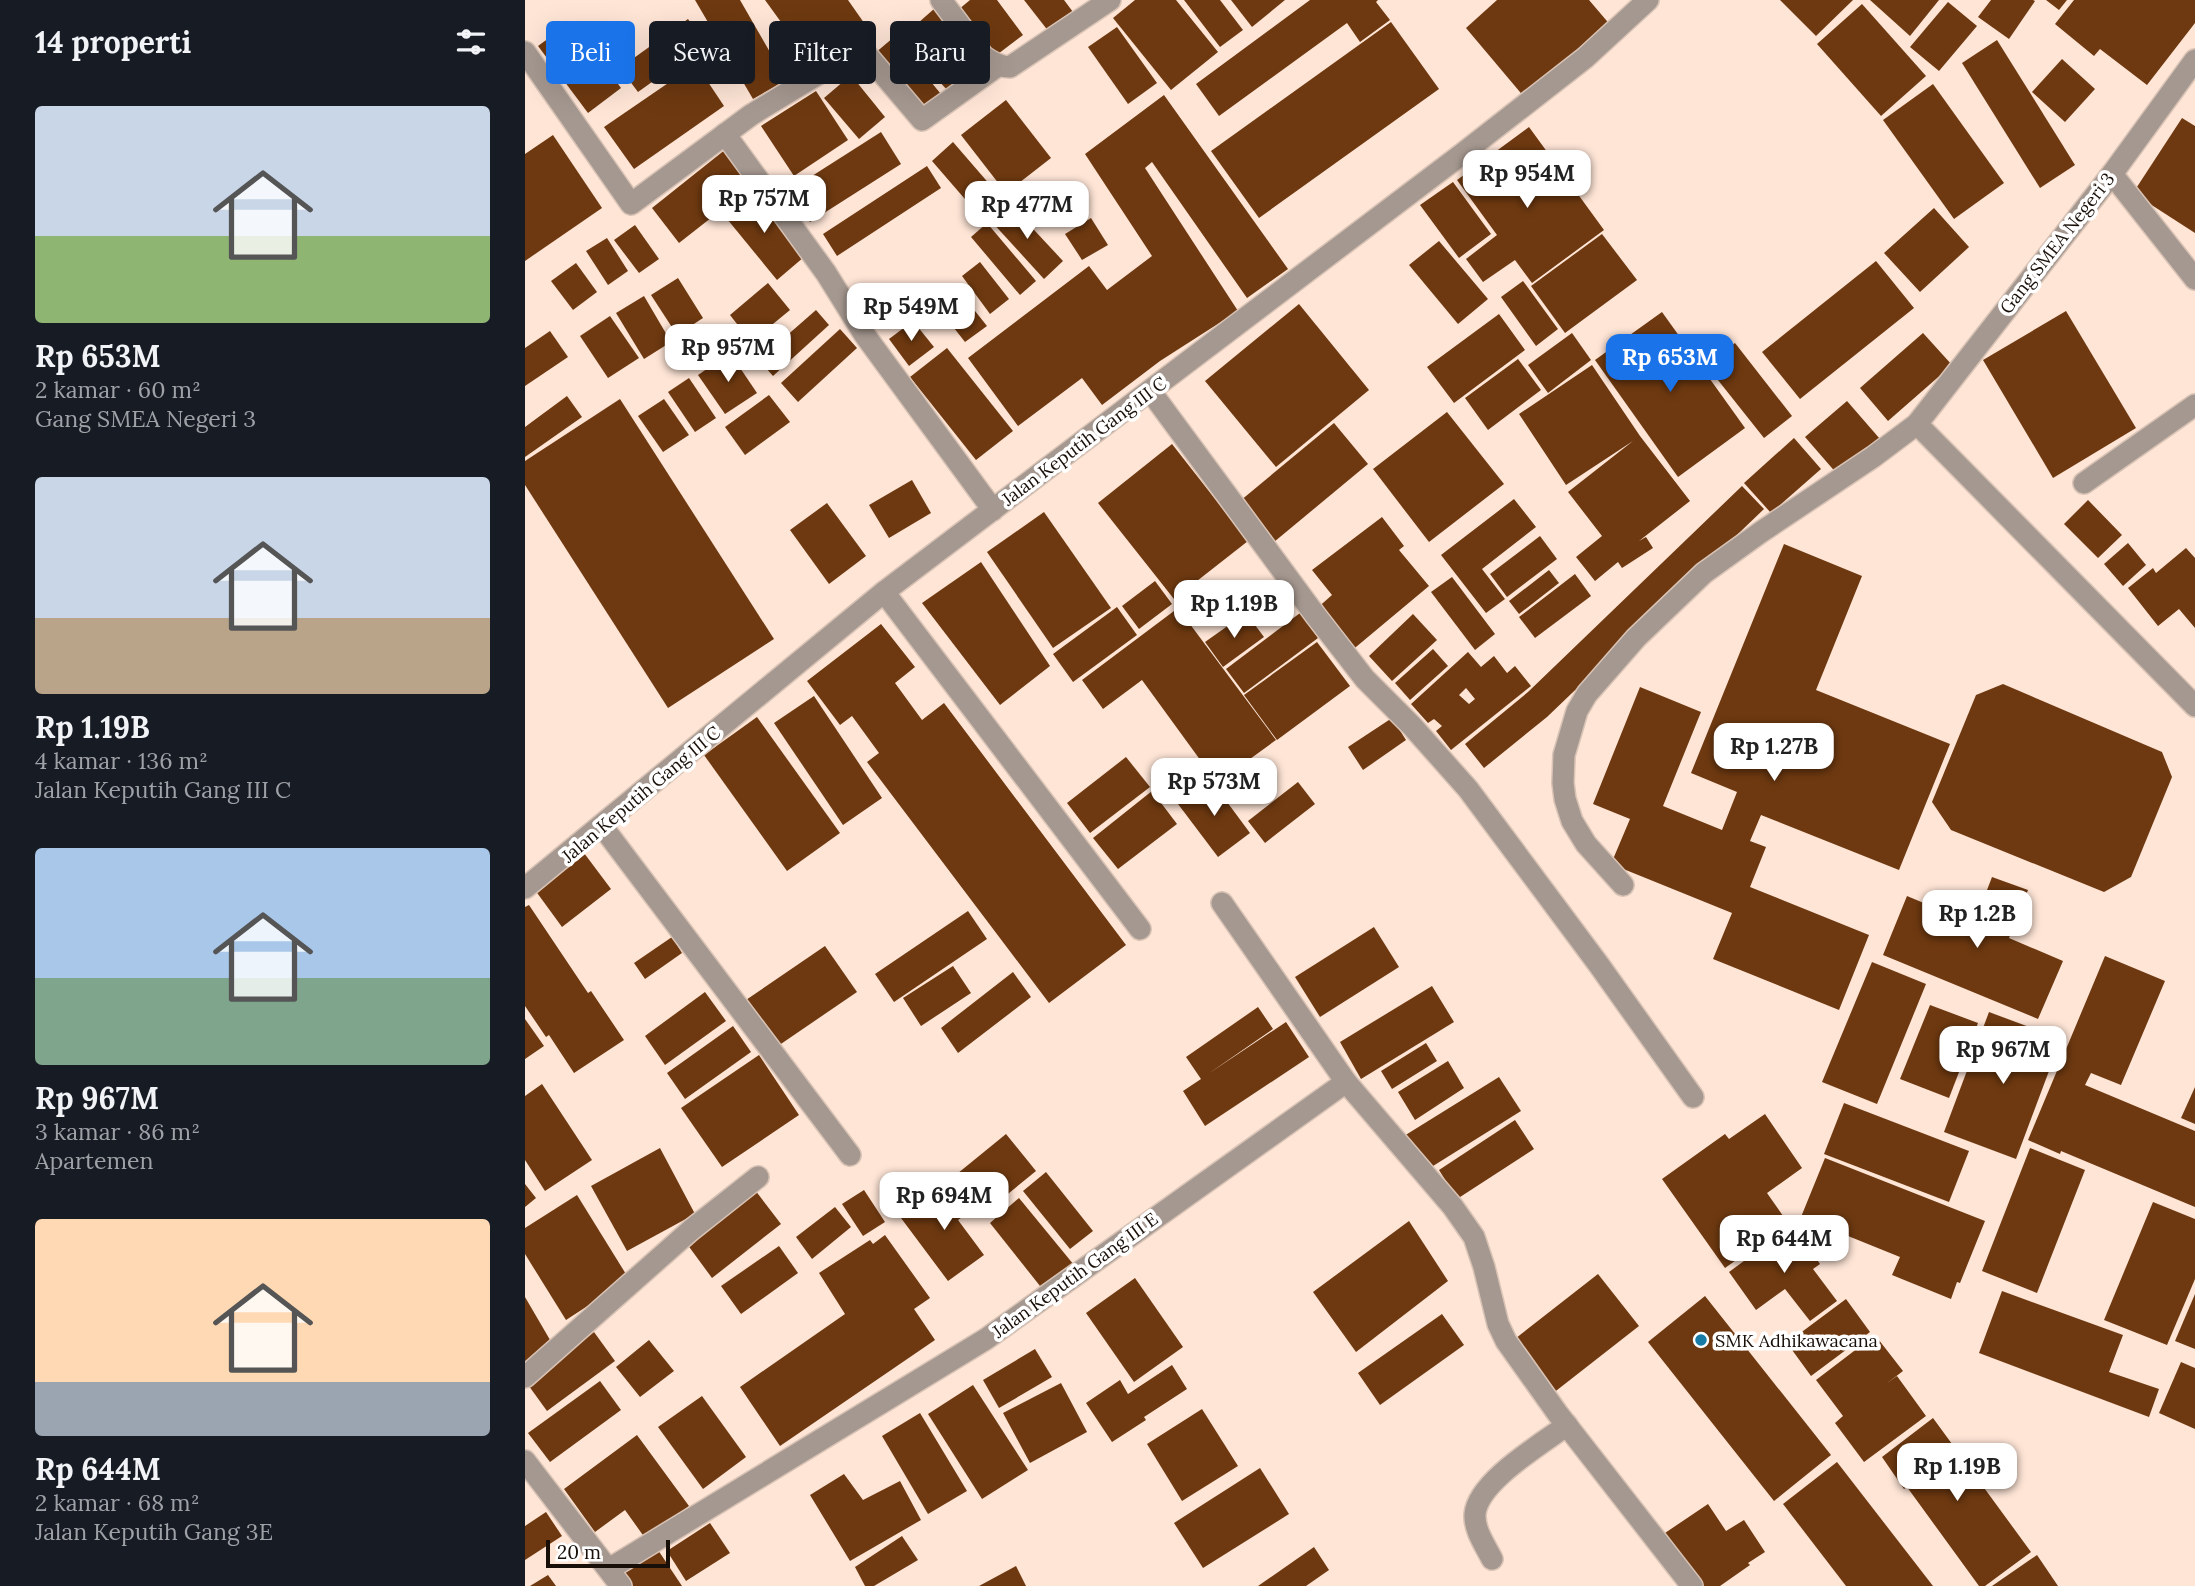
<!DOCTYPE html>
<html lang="id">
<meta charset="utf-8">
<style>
:root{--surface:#171b24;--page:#242831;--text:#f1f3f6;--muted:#9ea1a6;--accent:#1a73e8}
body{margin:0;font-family:Lora,serif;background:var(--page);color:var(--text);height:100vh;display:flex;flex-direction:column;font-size:26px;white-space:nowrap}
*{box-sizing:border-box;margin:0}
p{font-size:23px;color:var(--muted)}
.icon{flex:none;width:38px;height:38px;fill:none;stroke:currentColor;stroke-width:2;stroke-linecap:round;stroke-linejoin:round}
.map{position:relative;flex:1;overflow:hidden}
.sheet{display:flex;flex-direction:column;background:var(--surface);width:525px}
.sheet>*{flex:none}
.banner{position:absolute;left:21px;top:21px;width:665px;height:63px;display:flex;gap:14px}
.scale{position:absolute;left:21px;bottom:18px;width:124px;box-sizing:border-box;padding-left:7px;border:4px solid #190f09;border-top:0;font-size:19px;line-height:24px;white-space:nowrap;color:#190f09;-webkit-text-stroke:5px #fff;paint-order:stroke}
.price{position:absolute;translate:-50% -60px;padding:0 16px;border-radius:14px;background:#fff;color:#222;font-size:23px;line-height:46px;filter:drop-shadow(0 2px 4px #0008)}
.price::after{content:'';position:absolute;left:50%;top:42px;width:21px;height:16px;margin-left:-10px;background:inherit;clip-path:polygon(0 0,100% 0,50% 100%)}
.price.selected{background:var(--accent);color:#fff}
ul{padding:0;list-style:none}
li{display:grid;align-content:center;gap:14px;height:371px;padding:0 35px}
li span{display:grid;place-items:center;height:217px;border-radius:7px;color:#555}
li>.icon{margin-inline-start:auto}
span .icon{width:126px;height:126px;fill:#fffc;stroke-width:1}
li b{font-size:30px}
h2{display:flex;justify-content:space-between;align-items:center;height:84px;padding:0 35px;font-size:30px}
.pill{padding:0 24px;border-radius:7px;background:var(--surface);box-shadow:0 7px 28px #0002;font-size:24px;line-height:63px}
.pill.selected{background:var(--accent);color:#fff}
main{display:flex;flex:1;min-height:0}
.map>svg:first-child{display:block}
.building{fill:#6e3910;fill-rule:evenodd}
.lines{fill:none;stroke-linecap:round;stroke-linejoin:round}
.minor-casing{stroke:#d9c3b5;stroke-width:24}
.minor{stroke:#a59890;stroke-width:21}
.poi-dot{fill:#177ba6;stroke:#fff;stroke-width:2.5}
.labels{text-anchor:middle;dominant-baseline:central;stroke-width:7;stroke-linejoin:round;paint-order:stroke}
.street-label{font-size:18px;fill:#190f09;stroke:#fff}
.poi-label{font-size:18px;fill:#190f09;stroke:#fff;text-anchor:start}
</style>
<main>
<section class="sheet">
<h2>14 properti<svg class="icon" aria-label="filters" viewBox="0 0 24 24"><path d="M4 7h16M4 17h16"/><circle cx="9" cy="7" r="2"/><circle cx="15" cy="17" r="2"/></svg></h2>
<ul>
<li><span style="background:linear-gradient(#c9d6e8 60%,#8fb573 0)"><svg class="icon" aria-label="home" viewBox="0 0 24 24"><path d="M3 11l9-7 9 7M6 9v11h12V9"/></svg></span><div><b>Rp 653M</b><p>2 kamar · 60 m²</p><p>Gang SMEA Negeri 3</p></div></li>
<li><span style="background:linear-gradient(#c9d6e8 65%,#b9a48a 0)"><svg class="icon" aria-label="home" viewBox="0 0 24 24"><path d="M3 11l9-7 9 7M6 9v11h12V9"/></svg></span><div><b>Rp 1.19B</b><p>4 kamar · 136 m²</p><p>Jalan Keputih Gang III C</p></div></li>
<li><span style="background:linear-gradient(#a9c7e8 60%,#7fa58c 0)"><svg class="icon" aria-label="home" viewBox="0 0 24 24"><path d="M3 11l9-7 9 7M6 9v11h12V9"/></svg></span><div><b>Rp 967M</b><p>3 kamar · 86 m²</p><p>Apartemen</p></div></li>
<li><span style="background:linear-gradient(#ffd9b3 75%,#9aa5b1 0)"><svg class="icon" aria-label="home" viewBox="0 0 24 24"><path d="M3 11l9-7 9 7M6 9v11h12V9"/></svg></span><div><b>Rp 644M</b><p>2 kamar · 68 m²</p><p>Jalan Keputih Gang 3E</p></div></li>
</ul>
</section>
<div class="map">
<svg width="1670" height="1586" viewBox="0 0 1670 1586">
<rect width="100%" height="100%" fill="#fee5d6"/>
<g class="building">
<path d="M170,0H215L261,80L228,99Z"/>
<path d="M240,0H323L344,30L290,69Z"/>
<path d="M445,0H472L498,35L469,57L433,10Z"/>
<path d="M499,0H539L548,12L524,32Z"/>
<path d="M610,0H651L693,52L646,90L588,18Z"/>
<path d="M659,0H695L718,30L695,47Z"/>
<path d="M706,0H760L727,27Z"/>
<path d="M785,0H853L851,2L865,20L835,42L822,23L694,116L671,84Z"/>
<path d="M972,0H1064L1087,27L1000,98L941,28Z"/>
<path d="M1255,0H1328L1291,36Z"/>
<path d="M1345,0H1414L1385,36Z"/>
<path d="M1466,0H1508L1510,1L1484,39L1453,17Z"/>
<path d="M1521,0H1542L1534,10Z"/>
<path d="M1549,0H1670V23L1622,85L1575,49L1569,56L1530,24Z"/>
<path d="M1423,2L1452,26L1414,71L1385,47Z"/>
<path d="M1337,4L1401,76L1356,116L1292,44Z"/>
<path d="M410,8L463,68L424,92L375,39Z"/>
<path d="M163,19L180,44L113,92L95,68Z"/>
<path d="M47,21L96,88L63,113L13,46Z"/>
<path d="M866,22L914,89L734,218L686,151Z"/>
<path d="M592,27L632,83L603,104L563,47Z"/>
<path d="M369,37L420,99L396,116L349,54Z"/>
<path d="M1472,40L1550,165L1515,188L1437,63Z"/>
<path d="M1537,59L1570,89L1540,122L1507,92Z"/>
<path d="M171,64L199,106L109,169L79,127Z"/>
<path d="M326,75L360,117L334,139L299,98Z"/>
<path d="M1408,84L1479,183L1429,219L1358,120Z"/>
<path d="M291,91L323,140L269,176L236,126Z"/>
<path d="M639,95L763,269L722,298L627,162L620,168L713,311L635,361L577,405L557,378L493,426L443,358L564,266L582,290L627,256L560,154Z"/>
<path d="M481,100L526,158L481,193L436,135Z"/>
<path d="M1657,118L1670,126V233L1608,193Z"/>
<path d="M1004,127L1079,230L1007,283L990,260L958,282L941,259L972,235L932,180Z"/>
<path d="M356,132L376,164L285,222L265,190Z"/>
<path d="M28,135L77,208L0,261V154Z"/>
<path d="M428,142L473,194L452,213L407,161Z"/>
<path d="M201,149L228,185L154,243L127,208Z"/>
<path d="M402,166L416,188L312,256L298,234Z"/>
<path d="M928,182L966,234L934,258L895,205Z"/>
<path d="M226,191L279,257L252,280L198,214Z"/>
<path d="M485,204L538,261L519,279L466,221Z"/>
<path d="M1409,208L1444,247L1395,292L1359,253Z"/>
<path d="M566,218L583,245L557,260L540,234Z"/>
<path d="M462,223L511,281L495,295L446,237Z"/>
<path d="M110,225L134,259L114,273L89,240Z"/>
<path d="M1077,234L1112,280L1040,333L1006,286Z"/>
<path d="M82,238L103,271L83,285L61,251Z"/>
<path d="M914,241L963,299L933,324L884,265Z"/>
<path d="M1351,261L1389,308L1275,399L1237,352Z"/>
<path d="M455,262L484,299L465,314L437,276Z"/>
<path d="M51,263L72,292L48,310L26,281Z"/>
<path d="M153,278L178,318L152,335L126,295Z"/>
<path d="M998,281L1033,329L1011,346L976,297Z"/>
<path d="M243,283L265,310L226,342L205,315Z"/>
<path d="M416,293L428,306L407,324L396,311Z"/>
<path d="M119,296L146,342L119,359L91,313Z"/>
<path d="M774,304L844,390L751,467L680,381Z"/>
<path d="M291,310L304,325L248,376L234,360Z"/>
<path d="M450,311L462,326L440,342L429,328Z"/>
<path d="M1541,311L1611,428L1528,478L1458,360Z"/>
<path d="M1137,312L1220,428L1153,477L1070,360Z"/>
<path d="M974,314L1000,350L929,403L902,367Z"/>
<path d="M85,316L114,358L83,378L55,336Z"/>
<path d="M388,321L409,347L384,366L364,339Z"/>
<path d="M315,329L332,348L273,402L256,383Z"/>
<path d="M25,331L43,357L0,386V348Z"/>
<path d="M1047,333L1066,360L1023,393L1003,365Z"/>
<path d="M1398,333L1427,365L1363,421L1335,388Z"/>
<path d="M1210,343L1267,416L1239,438L1181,365Z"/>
<path d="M422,348L488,431L451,460L385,377Z"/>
<path d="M205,353L232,393L200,414L173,375Z"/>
<path d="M993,359L1016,390L963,430L940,398Z"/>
<path d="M1067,365L1115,436L1165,501L1114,541L1121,537L1128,548L1097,568L1093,562L1070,581L1051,557L1077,536L1043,492L1108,441L1041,485L994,414Z"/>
<path d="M164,378L191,418L170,432L143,392Z"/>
<path d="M244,395L265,422L220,455L200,427Z"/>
<path d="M42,396L57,417L0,457V427Z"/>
<path d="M95,399L249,639L143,708L0,485V461Z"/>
<path d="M139,399L164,435L138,452L113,416Z"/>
<path d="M1322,401L1355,439L1313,475L1280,437Z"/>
<path d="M922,412L979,484L904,542L848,469Z"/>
<path d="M809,423L843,464L749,542L715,501Z"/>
<path d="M1269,438L1296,469L1246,513L1219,483Z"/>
<path d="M647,444L723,541L649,599L573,503Z"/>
<path d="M387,480L406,513L364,538L344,505Z"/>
<path d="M1217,486L1239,509L1022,717L959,768L940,744L1003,692Z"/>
<path d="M989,499L1011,527L957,569L980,599L961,613L916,555Z"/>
<path d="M1563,500L1597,535L1573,558L1539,524Z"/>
<path d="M302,503L341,556L304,584L265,530Z"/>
<path d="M519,512L586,608L528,648L462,552Z"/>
<path d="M857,517L879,546L874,550L904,586L825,652L790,610L807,595L787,570Z"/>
<path d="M1015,536L1032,559L982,597L965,574Z"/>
<path d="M1603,543L1621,565L1598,586L1579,564Z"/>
<path d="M1259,544L1337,576L1291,690L1425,744L1374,870L1236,815L1225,841L1241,847L1225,887L1344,935L1314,1010L1188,959L1207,913L1086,864L1105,819L1068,804L1115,687L1176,712L1138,806L1197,830L1212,792L1166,773Z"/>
<path d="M1661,548L1670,558V628L1654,609L1633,626L1603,588L1628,568L1631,573Z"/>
<path d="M456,562L525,666L475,705L397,603Z"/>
<path d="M1024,570L1034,583L994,614L984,601Z"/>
<path d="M1050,574L1066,596L1010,638L994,617Z"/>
<path d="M927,577L970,634L950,650L906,592Z"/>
<path d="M630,581L647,604L614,629L597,606Z"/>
<path d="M592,607L612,635L548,682L528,654Z"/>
<path d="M653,608L751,740L692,783L617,680L578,709L557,680Z"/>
<path d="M721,613L739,637L698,667L680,642Z"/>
<path d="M775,613L793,638L719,693L701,669Z"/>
<path d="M888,614L912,640L867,681L844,656Z"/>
<path d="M356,624L390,667L370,683L397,720L419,703L601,945L524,1003L342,762L354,753L327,716L315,725L282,681Z"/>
<path d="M792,642L825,686L752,740L719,695Z"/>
<path d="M908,649L923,666L885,700L870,683Z"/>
<path d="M943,652L956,667L969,656L982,673L990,666L1006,686L926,750L911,731L917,726L909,719L903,723L886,704ZM941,688L950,699L944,704L934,695Z"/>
<path d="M1478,684L1637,752L1647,777L1606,877L1579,892L1426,830L1407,802L1451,695Z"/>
<path d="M289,696L357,798L318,825L249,723Z"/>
<path d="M232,717L315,833L262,871L179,755Z"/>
<path d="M867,718L881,740L838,770L823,747Z"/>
<path d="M601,757L625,787L565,833L542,803Z"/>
<path d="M685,779L725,833L693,857L653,804Z"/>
<path d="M773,782L790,804L740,843L723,821Z"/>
<path d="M627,791L652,824L593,869L568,838Z"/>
<path d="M59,853L86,889L37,927L10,890Z"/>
<path d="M1467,877L1503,890L1484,938L1538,961L1513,1019L1358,955L1382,896L1449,924Z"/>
<path d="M4,905L63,993L66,991L99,1040L49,1073L24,1035L21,1037L0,1006V907Z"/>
<path d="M443,911L462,939L369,1002L350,974Z"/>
<path d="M849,927L874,967L795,1017L770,977Z"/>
<path d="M147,937L157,953L120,979L109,963Z"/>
<path d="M300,946L332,992L250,1048L218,1002Z"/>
<path d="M1580,956L1640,981L1596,1085L1566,1073L1560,1085L1670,1131V1207L1536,1151L1535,1154L1503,1140Z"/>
<path d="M1347,962L1401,984L1352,1104L1297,1082Z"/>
<path d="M428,966L446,993L396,1026L378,998Z"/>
<path d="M488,972L506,997L433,1053L416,1028Z"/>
<path d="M907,986L929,1022L836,1079L815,1042Z"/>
<path d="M180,992L201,1021L140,1065L120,1036Z"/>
<path d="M1405,1005L1453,1023L1424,1098L1375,1079Z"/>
<path d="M733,1007L748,1029L683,1074L761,1022L784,1057L680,1126L658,1091L676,1079L661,1057Z"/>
<path d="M1464,1012L1536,1039L1491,1159L1419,1132Z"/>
<path d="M0,1019L19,1046L0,1059Z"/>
<path d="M208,1026L226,1052L160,1099L142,1073Z"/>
<path d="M901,1043L912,1061L867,1089L856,1071Z"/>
<path d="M234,1055L274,1115L197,1167L156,1108Z"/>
<path d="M923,1061L939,1088L890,1120L873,1092Z"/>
<path d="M974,1077L996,1111L900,1171L879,1136Z"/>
<path d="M17,1084L67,1160L20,1191L0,1160V1096Z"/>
<path d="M1670,1087V1124L1656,1118Z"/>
<path d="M1319,1103L1444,1151L1424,1202L1299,1154Z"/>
<path d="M1240,1114L1277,1168L1242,1193L1263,1223L1200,1268L1137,1179L1200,1134L1204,1139Z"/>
<path d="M990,1120L1009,1149L932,1199L914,1170Z"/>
<path d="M481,1134L511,1171L457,1215L427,1178Z"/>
<path d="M135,1148L170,1214L102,1251L66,1186Z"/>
<path d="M1505,1148L1560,1170L1512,1293L1457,1271Z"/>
<path d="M1300,1158L1460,1221L1435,1283L1432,1282L1426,1299L1367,1275L1375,1257L1276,1217Z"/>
<path d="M521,1172L568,1231L545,1249L498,1191Z"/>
<path d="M0,1184L11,1198L0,1207Z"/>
<path d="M428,1186L447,1210L433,1220L459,1255L423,1281L376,1218L411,1191L415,1196Z"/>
<path d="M230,1190L256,1224L187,1278L162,1244Z"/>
<path d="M339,1190L360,1222L338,1236L317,1204Z"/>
<path d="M52,1195L104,1279L41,1320L0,1254V1228Z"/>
<path d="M494,1198L549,1265L519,1291L465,1223Z"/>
<path d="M1628,1202L1670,1219V1279L1642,1345L1579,1320Z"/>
<path d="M310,1207L326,1227L287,1259L271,1237Z"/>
<path d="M884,1221L923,1281L831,1352L788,1292Z"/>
<path d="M1268,1225L1295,1264L1288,1269L1312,1301L1285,1321L1260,1289L1231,1310L1204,1272Z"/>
<path d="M360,1235L405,1298L389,1309L410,1340L255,1446L215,1387L320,1314L294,1273L345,1240L348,1244Z"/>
<path d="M254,1246L273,1273L216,1314L196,1286Z"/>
<path d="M1073,1274L1114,1326L1027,1394L986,1342Z"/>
<path d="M610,1278L658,1347L609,1382L561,1313Z"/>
<path d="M1477,1291L1598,1335L1584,1372L1634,1389L1624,1417L1454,1353Z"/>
<path d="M1670,1294V1349L1650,1341Z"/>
<path d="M1180,1296L1306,1455L1249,1501L1123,1342Z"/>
<path d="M0,1297L28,1345L0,1362Z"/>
<path d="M1321,1299L1345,1332L1286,1376L1262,1343Z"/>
<path d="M917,1314L939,1345L855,1405L833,1373Z"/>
<path d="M69,1332L90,1361L22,1411L1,1382Z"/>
<path d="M1350,1335L1378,1371L1361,1384L1372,1376L1401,1416L1339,1462L1310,1423L1318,1416L1291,1380Z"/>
<path d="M124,1340L149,1371L115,1397L91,1367Z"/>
<path d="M510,1349L527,1377L474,1408L458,1380Z"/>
<path d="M1656,1362L1670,1368V1429L1634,1413Z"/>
<path d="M647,1365L662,1389L619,1417L621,1420L587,1442L561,1403L595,1380L603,1394Z"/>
<path d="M75,1381L96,1410L25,1462L3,1433Z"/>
<path d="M536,1383L562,1432L505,1463L478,1413Z"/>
<path d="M448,1385L503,1470L457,1499L403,1414Z"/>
<path d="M177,1396L221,1457L178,1489L133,1427Z"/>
<path d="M677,1409L713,1466L657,1501L622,1444Z"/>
<path d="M395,1413L442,1491L403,1514L357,1436Z"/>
<path d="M1408,1418L1506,1552L1460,1586H1454L1382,1487L1379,1489L1357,1457Z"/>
<path d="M112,1435L164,1506L120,1538L100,1510L70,1532L39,1489Z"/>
<path d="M1312,1462L1408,1586H1321L1258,1504Z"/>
<path d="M735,1468L764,1514L678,1568L649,1523Z"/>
<path d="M319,1474L338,1500L375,1481L396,1520L325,1561L285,1495Z"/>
<path d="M1183,1504L1201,1531L1219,1520L1240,1552L1223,1563L1225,1565L1195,1586H1176L1140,1533Z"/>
<path d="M21,1512L37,1536L0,1560V1526Z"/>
<path d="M185,1523L205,1553L161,1581L142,1551Z"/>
<path d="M377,1536L393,1560L349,1586H340L330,1567Z"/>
<path d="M789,1547L804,1570L781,1586H733Z"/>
<path d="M133,1550L157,1586H100L94,1576Z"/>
<path d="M1512,1555L1533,1586H1467Z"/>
<path d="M491,1566L501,1586H454Z"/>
<path d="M23,1575L31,1586H5Z"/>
</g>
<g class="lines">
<defs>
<g id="minor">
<path d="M416,0L458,56C466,62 475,67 485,67L585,0"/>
<path d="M0,52L106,204L226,115L336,48L397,120L474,65"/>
<path d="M200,134L301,273L339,334L468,510"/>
<path d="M1587,174L1670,279"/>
<path d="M626,392L791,616L840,679L887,726L943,789L1074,965L1168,1097"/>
<path d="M1392,424L1670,706"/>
<path d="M1559,483L1670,405"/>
<path d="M359,592L615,929"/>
<path d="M77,826L325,1155"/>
<path d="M1098,885L1061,844L1047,821L1040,799L1038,783L1039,755L1052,711L1062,694L1111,638L1179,573L1236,532L1348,457L1392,424L1587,174L1670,60"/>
<path d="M0,888L359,592L937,154L1060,58L1123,0"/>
<path d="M821,1082L928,1207L949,1237L959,1267L973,1324L981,1341L1033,1414L1167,1586"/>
<path d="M0,1377L166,1230L233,1177"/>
<path d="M0,1461L96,1586"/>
<path d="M967,1559C960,1545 949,1530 950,1514C953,1481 1017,1444 1042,1425"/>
<path d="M84,1569L461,1339L821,1082L697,903"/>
</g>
</defs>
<use href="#minor" class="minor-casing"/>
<use href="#minor" class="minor"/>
</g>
<circle class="poi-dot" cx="1176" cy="1340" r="7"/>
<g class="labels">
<g class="street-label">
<text transform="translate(1532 243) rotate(-52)">Gang SMEA Negeri 3</text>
<text transform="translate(559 441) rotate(-37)">Jalan Keputih Gang III C</text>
<text transform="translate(116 794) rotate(-40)">Jalan Keputih Gang III C</text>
<text transform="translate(550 1275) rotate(-36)">Jalan Keputih Gang III E</text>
</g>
<g class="poi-label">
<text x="1190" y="1340">SMK Adhikawacana</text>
</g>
</g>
</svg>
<div class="scale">20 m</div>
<b class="price" style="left:1002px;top:210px">Rp 954M</b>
<b class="price" style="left:239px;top:235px">Rp 757M</b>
<b class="price" style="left:502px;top:241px">Rp 477M</b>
<b class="price" style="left:386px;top:343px">Rp 549M</b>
<b class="price" style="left:203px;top:384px">Rp 957M</b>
<b class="price selected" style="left:1145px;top:394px">Rp 653M</b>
<b class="price" style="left:709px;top:640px">Rp 1.19B</b>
<b class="price" style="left:1249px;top:783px">Rp 1.27B</b>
<b class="price" style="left:689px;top:818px">Rp 573M</b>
<b class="price" style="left:1452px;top:950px">Rp 1.2B</b>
<b class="price" style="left:1478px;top:1086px">Rp 967M</b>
<b class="price" style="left:419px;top:1232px">Rp 694M</b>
<b class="price" style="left:1259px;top:1275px">Rp 644M</b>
<b class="price" style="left:1432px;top:1503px">Rp 1.19B</b>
<div class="banner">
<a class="pill selected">Beli</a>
<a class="pill">Sewa</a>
<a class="pill">Filter</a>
<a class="pill">Baru</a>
</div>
</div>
</main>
